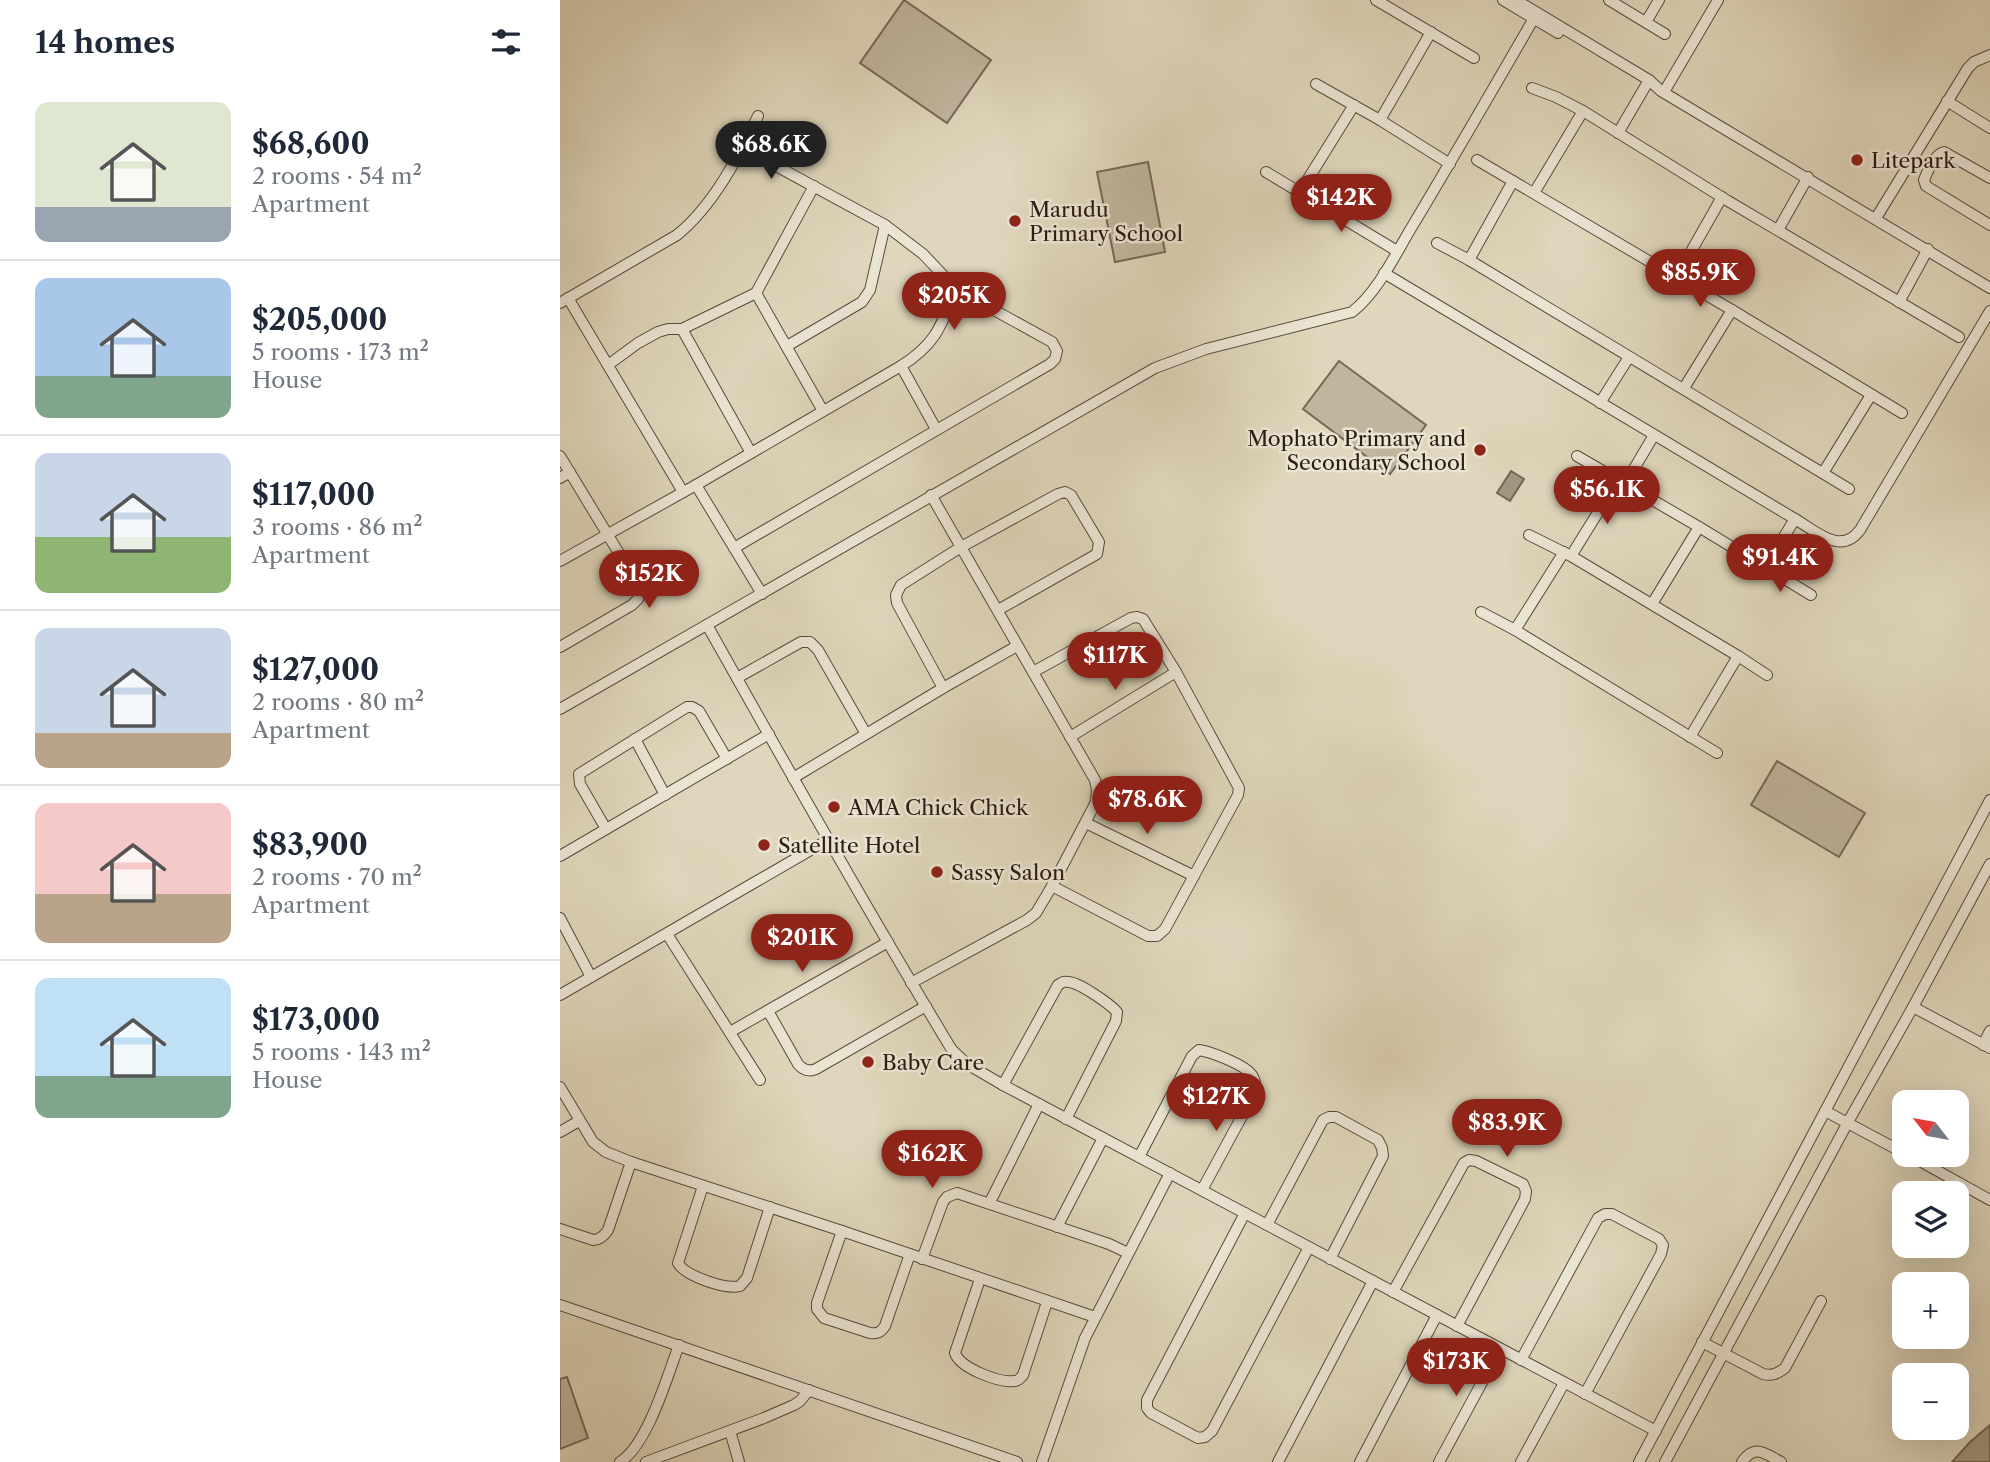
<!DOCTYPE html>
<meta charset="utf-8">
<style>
:root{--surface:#fff;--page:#f6f6f7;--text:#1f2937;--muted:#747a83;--line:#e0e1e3;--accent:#8f2418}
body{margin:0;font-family:"Libre Caslon Text",serif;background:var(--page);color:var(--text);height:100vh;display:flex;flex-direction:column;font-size:26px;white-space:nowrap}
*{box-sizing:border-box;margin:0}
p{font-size:23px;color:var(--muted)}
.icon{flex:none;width:38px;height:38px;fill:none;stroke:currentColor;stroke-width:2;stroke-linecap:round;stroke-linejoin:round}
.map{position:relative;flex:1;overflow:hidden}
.side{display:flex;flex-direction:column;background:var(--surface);width:560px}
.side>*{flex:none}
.needle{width:46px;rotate:301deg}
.tools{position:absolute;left:1332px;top:1090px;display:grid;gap:14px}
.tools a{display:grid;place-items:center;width:77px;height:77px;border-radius:14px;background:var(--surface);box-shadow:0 7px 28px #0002;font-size:35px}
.price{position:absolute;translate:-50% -60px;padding:0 16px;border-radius:24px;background:var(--accent);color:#fff;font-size:23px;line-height:46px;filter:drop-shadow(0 2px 4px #0008)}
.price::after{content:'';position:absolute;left:50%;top:42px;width:21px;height:16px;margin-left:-10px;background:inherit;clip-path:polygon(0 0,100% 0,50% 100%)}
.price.current{background:#222;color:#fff}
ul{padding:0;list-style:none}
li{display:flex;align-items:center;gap:21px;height:175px;padding:0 35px}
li+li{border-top:2px solid var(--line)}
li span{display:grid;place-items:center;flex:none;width:196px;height:140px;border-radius:14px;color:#555}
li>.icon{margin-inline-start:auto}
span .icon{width:84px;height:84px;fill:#fffc;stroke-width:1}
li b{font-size:30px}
h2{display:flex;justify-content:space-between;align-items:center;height:84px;padding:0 35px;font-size:30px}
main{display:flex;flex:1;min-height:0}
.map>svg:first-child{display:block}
.green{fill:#c0b69e;stroke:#766858;stroke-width:2}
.water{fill:#a29681;stroke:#726554;stroke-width:2}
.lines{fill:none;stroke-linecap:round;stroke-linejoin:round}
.minor-casing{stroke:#584a3c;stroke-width:12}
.minor{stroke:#eae4d3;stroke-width:10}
.poi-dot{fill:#8f2418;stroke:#eae4d3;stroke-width:2.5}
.labels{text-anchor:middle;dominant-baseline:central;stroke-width:5;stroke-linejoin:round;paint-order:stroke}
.poi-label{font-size:21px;fill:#2b1b11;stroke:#eae4d3;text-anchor:start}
</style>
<main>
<section class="side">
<h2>14 homes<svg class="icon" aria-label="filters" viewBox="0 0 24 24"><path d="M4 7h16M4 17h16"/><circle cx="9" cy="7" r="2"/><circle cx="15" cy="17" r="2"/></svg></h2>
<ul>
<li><span style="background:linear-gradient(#dfe7d0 75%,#9aa5b1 0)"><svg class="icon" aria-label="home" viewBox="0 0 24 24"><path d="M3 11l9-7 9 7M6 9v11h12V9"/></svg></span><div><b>$68,600</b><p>2 rooms · 54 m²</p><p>Apartment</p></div></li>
<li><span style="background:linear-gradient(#a9c7e8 70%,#7fa58c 0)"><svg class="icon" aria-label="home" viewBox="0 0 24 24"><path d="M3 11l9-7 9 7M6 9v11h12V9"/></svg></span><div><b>$205,000</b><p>5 rooms · 173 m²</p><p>House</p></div></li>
<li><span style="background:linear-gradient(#c9d6e8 60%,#8fb573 0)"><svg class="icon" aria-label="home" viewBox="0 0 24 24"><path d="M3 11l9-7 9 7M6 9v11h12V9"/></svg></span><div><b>$117,000</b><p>3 rooms · 86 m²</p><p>Apartment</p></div></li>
<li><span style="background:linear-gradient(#c9d6e8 75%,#b9a48a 0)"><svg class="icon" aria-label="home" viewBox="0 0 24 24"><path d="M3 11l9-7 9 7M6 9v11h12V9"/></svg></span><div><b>$127,000</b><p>2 rooms · 80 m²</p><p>Apartment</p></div></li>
<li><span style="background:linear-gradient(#f6c9c9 65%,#b9a48a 0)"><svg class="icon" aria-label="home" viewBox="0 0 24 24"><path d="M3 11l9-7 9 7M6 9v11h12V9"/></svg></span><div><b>$83,900</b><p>2 rooms · 70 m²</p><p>Apartment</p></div></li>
<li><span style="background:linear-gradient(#bfe0f5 70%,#7fa58c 0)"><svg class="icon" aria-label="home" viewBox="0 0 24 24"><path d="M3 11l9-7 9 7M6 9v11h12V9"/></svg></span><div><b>$173,000</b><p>5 rooms · 143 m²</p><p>House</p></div></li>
</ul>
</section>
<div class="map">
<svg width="1430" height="1462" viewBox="0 0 1430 1462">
<rect width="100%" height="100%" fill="#dfd6bb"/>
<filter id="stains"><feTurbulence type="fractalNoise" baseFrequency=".00286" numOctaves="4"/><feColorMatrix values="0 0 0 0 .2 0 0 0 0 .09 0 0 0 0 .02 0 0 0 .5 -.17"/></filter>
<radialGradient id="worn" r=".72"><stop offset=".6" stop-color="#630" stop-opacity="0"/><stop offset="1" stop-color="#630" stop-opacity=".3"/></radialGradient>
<g class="green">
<path d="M344,0L431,60L387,123L300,63Z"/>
<path d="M588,162L605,252L555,262L537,172Z"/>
<path d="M779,361L866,425L830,474L743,409Z"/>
<path d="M1217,761L1305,813L1279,857L1191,805Z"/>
<path d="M7,1377L28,1438L0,1449V1379Z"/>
</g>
<g class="water">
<path d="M951,471L964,479L950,501L937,493Z"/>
<path d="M1430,1425V1462H1392L1410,1442Z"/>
</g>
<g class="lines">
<defs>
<g id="minor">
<path d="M816,0L914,58"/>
<path d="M943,0L998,33"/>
<path d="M956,0L1089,80L1101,91L1430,288"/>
<path d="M1049,0L1105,34"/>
<path d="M1086,22L1099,0"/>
<path d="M756,84L820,120L890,164"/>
<path d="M972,88L996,97L1023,111L1168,201L1399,337"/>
<path d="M1104,92L1158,0"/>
<path d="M1387,101L1430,128"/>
<path d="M820,120L871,32"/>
<path d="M1058,133L1089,80"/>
<path d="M917,160L1172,310L1342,413"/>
<path d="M706,172L837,251"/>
<path d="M1430,178L1384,152C1374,155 1368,170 1364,180L1366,186L1430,225"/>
<path d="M740,192L794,105"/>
<path d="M974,193L1023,111"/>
<path d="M1316,218L1408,68L1414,62L1430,55"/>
<path d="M1218,230L1248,177"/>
<path d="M877,243L909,260L1289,489"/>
<path d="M909,260L953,181"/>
<path d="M824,273L1235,519C1256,531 1281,556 1300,530L1430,311"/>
<path d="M1116,278L1162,197"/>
<path d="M196,293L263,411"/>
<path d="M8,298L123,492"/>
<path d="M1339,302L1368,249"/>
<path d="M0,303L117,235C153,206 179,156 198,116"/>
<path d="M122,329L191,453"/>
<path d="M227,346L302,302L310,290L325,225"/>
<path d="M48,365L78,343L98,332L108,329H122L196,293L254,186"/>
<path d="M341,366L376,429"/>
<path d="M1124,388L1172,310"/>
<path d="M1040,403L1069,357"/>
<path d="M0,456L77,583L81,593L78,599L72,605L0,647"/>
<path d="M1017,456L1139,527L1251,595"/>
<path d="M1263,473L1311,395"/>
<path d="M0,478L10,472"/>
<path d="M1065,484L1094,435"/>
<path d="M136,485L202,594"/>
<path d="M969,535L1011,556L1178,656L1207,675"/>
<path d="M174,548L490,364L495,359L497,351L492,342L396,289"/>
<path d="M1011,556L1058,480"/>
<path d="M0,561L136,485L341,366C376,344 381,326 396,289L363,254L325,225L183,148"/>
<path d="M1205,567L1235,519"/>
<path d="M1092,604L1139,527"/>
<path d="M921,612L955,630L1157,753"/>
<path d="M147,625C227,767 307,910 392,1050L407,1064L443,1085L1096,1431"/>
<path d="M955,630L1004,552"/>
<path d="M473,672L571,618L577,617L583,619L616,672L679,788L678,795L605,929L597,936H588L492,886"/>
<path d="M177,678L241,642H250L258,650L306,734"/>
<path d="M383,688L337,603L336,595L341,585L401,547L498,494L505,492L511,495L539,542L537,554L438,610"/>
<path d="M0,709L595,368L646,349L792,312C818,292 836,253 853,225C895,155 936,84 977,13"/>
<path d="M510,737L616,672"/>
<path d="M1130,737L1178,656"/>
<path d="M75,739L105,795"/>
<path d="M233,778L383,688L457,646"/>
<path d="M526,823L634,876"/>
<path d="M46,829L20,784L19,774L127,707H132L139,711L167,759"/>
<path d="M0,856L209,734"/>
<path d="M0,918L31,977"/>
<path d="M107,934L200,1080"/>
<path d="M351,983L467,920L476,913L492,886L536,802L537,790L535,780L371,495"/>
<path d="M0,995L268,840"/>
<path d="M1353,1007L1430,1048"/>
<path d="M208,1011L238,1064C243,1070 249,1072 256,1069L366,1006"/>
<path d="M170,1032L328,942"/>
<path d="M1423,1045L1430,1031"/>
<path d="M443,1085L498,985C503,982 503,981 509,982C520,983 550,1004 557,1012L556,1021L506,1119"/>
<path d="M0,1087L33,1142L46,1152L71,1162L282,1231L535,1317"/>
<path d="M1265,1111L1344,1153"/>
<path d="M0,1132L19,1121"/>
<path d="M1349,1155L1430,1200"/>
<path d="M579,1157L632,1056L639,1050C652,1052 685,1065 692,1075C696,1081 696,1086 695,1092L642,1190"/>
<path d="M143,1186L118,1263C125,1276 166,1290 180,1286L187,1278L210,1207"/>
<path d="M430,1202L479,1104"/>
<path d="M685,1213L587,1400V1408L591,1413L638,1438L645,1437L652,1431L749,1247"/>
<path d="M707,1225L763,1120L769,1117H776L818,1140L822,1148L823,1156L770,1259"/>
<path d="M497,1227L543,1138"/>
<path d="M0,1229L33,1240C40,1240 44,1236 48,1230L71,1162"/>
<path d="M282,1231L257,1303V1309L264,1318L310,1333C318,1334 321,1332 325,1326L350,1254"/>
<path d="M362,1259L383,1202L387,1197L397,1193L549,1244L568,1253"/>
<path d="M420,1279L395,1353C400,1368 439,1383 454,1381C459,1381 459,1379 463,1375L487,1302"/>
<path d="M833,1292L904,1163L909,1160L916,1161L963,1184L966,1191L965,1199L897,1326"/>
<path d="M0,1305L457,1462"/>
<path d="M1142,1342L1203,1374C1212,1376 1217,1374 1225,1368L1261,1301"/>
<path d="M961,1360L1038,1218L1045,1214H1052L1099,1239L1103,1245L1101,1254L1025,1394"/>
<path d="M170,1431L179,1462"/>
<path d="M60,1462C88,1444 107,1377 119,1345"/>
<path d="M86,1462L204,1418L234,1405L240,1401L249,1390"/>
<path d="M482,1462L525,1338L610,1173"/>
<path d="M718,1462L813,1281"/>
<path d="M800,1462L877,1315"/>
<path d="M879,1462L940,1349"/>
<path d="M961,1462L1004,1383"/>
<path d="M1079,1462L1430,800"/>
<path d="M1105,1462L1288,1122L1353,1007L1430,864"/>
<path d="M1182,1462C1195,1444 1204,1453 1221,1462"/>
</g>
</defs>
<use href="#minor" class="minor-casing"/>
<use href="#minor" class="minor"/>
</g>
<g class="poi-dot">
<circle cx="1297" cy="160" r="7"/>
<circle cx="455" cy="221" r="7"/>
<circle cx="920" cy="450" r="7"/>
<circle cx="274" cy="807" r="7"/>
<circle cx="204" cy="845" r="7"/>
<circle cx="377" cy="872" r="7"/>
<circle cx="308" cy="1062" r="7"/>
</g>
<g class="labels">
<g class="poi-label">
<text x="1311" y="160">Litepark</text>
<text x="469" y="209">Marudu<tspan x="469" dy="24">Primary School</tspan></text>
<text x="906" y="438" text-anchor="end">Mophato Primary and<tspan x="906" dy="24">Secondary School</tspan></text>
<text x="288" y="807">AMA Chick Chick</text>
<text x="218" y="845">Satellite Hotel</text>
<text x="391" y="872">Sassy Salon</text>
<text x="322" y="1062">Baby Care</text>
</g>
</g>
<rect width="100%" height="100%" filter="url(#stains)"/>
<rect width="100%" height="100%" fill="url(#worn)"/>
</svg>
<div class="tools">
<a><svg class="needle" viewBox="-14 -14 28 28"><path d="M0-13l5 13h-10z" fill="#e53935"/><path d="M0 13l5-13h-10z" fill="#747a83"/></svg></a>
<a><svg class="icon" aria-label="layers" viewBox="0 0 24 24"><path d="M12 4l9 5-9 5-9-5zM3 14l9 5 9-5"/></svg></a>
<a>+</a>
<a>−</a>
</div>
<b class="price current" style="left:211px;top:181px">$68.6K</b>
<b class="price" style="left:781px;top:234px">$142K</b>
<b class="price" style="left:1140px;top:309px">$85.9K</b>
<b class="price" style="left:394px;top:332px">$205K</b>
<b class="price" style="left:1047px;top:526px">$56.1K</b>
<b class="price" style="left:1220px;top:594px">$91.4K</b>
<b class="price" style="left:89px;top:610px">$152K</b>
<b class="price" style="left:555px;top:692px">$117K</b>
<b class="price" style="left:587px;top:836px">$78.6K</b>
<b class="price" style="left:242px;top:974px">$201K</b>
<b class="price" style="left:656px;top:1133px">$127K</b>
<b class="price" style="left:947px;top:1159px">$83.9K</b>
<b class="price" style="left:372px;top:1190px">$162K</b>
<b class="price" style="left:896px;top:1398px">$173K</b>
</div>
</main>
